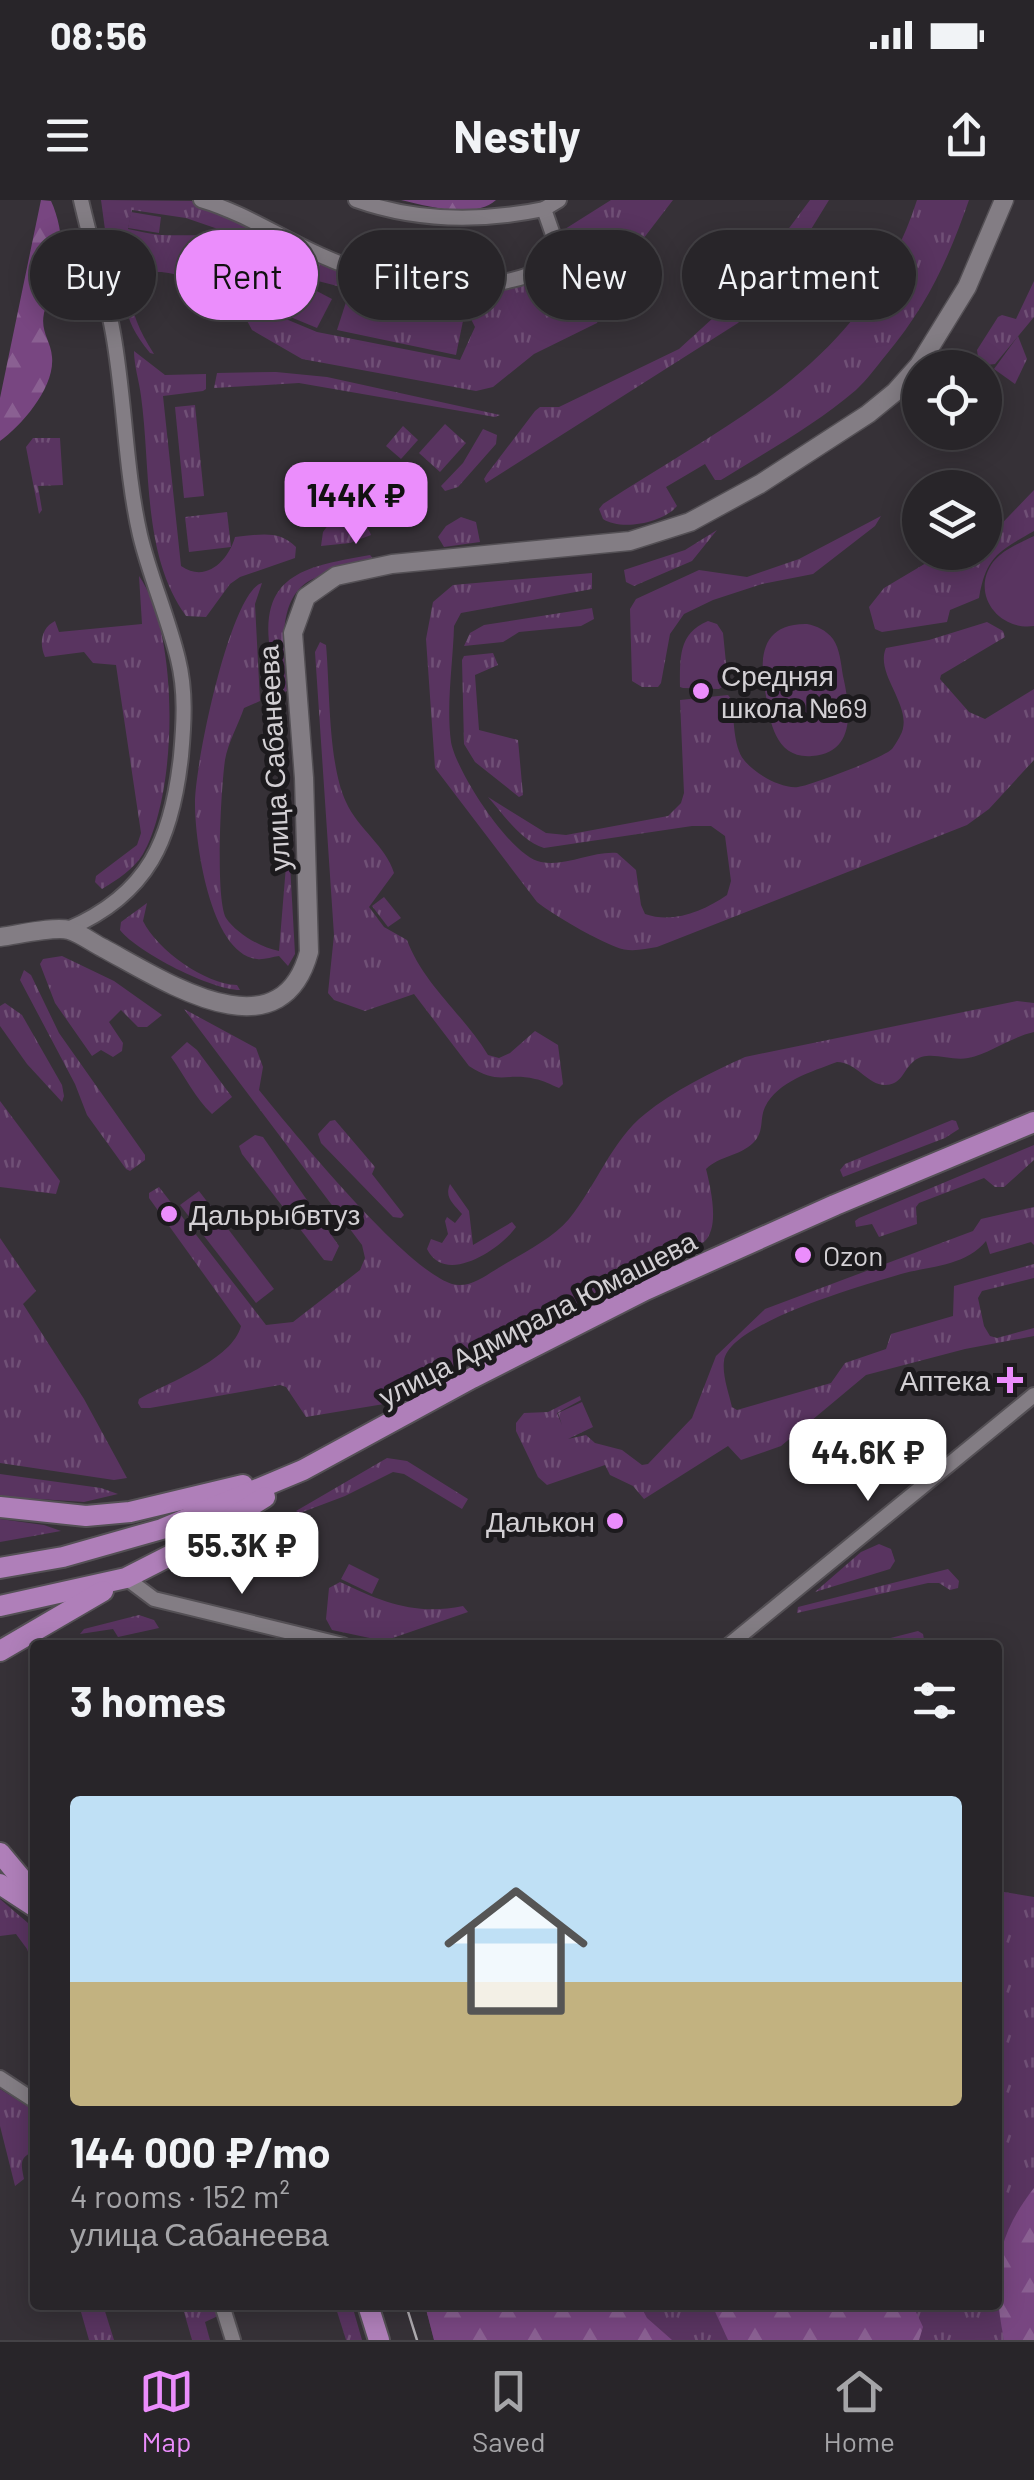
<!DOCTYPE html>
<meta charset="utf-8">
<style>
:root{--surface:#282529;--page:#343135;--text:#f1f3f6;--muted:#a5a5a8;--line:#444246;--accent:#eb8dfc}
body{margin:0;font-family:Barlow,sans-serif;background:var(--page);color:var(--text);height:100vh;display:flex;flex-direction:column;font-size:38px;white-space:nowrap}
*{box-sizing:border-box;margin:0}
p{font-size:32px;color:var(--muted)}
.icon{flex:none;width:55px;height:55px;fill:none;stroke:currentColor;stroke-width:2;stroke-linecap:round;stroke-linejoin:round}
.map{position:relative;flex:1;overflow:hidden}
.side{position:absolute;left:30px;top:1440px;width:972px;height:670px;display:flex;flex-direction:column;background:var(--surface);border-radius:10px;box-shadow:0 5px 25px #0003,0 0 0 2px var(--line)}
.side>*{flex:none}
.top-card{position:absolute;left:30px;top:30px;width:975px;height:90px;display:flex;gap:20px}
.controls{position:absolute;left:902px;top:150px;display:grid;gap:20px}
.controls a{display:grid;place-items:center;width:100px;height:100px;border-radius:50%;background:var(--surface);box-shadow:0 5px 25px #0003,0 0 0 2px var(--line);font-size:50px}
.price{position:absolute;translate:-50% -85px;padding:0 22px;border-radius:20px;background:#fff;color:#222;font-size:32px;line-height:65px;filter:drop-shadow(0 2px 5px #0008)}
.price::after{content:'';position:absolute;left:50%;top:60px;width:30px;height:22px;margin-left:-15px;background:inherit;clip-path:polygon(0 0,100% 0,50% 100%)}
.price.on{background:var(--accent);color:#111}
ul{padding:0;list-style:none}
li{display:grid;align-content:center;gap:20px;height:530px;padding:0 40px}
li span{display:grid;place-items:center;height:310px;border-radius:10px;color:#555}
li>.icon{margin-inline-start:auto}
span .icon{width:180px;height:180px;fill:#fffc;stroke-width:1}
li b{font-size:42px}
h2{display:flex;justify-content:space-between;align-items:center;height:120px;padding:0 40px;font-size:42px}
.tag{padding:0 35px;border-radius:45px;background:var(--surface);box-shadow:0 5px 25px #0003,0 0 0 2px var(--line);font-size:35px;line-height:90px}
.tag.on{background:var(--accent);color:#111}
.status{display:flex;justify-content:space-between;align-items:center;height:70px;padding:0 50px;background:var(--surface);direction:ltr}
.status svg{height:28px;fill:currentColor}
header{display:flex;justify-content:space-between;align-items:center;height:130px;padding:0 40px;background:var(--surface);font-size:45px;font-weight:700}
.tabs{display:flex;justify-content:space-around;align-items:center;height:140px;border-top:2px solid var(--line);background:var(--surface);font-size:28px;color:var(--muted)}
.tabs a{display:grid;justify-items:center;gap:5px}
.tabs .on{color:var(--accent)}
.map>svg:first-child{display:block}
.grass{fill:url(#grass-tufts)}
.forest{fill:url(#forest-firs)}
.pitch{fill:#593460}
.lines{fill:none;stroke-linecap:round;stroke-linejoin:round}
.street-casing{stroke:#545055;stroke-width:18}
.secondary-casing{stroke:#545055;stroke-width:21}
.primary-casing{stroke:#545055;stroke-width:24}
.street{stroke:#837d84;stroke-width:14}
.secondary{stroke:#837d84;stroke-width:18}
.primary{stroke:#af7fb9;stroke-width:20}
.tram{stroke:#aeaaaf;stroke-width:2.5}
.poi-dot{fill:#eb8dfc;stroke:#1c1a1d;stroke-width:4}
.labels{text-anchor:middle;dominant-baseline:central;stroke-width:10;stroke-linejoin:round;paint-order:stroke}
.poi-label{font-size:28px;fill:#d3d0d4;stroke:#1c1a1d;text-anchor:start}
.street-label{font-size:28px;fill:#d3d0d4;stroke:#1c1a1d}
</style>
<div class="status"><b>08:56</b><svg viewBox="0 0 49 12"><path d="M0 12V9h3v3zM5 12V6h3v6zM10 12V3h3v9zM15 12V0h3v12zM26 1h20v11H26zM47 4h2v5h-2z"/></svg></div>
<header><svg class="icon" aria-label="menu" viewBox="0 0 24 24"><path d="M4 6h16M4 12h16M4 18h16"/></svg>Nestly<svg class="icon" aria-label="share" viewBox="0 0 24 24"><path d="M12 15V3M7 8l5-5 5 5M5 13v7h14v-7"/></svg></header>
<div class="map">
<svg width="1034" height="2140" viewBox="0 0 1034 2140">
<defs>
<pattern id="grass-tufts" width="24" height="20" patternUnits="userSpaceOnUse" patternTransform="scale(2.5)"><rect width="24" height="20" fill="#593460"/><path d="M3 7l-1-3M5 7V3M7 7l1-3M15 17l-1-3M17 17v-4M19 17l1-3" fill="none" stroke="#705076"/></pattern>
<pattern id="forest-firs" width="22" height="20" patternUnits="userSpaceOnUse" patternTransform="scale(2.5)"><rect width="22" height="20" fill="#784681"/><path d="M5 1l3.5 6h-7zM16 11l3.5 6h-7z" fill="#8a6092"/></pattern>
</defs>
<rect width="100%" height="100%" fill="#363137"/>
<g class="grass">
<path d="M101,0L195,1L311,56L473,93L544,78L557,71L564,56L561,39L565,29L611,0H673L627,60L597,123L534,154L493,187L476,191L302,159L252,130L243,113L247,104H250L317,132L460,160L475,127L468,113L453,102L357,91L314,80L215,28L186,18L132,10L128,29C139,31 150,34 161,35C191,37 216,29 239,55L226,102C156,48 98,68 154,154L150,153C122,118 118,98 146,62L128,47L116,59H109Z"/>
<path d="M810,0H829L783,75L738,123L486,283L484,279L487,274L535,211L540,207H559L679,149L713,118L772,51Z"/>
<path d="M917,0H969C948,60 927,106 886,155C876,167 867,180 856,190C815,225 766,252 721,280H715L705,264L666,287L677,306C663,323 621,331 603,319L599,309L603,304C735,218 864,164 917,0Z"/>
<path d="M247,55L269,67L272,72L259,97L249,98L240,109L231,103C238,86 234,68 247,55Z"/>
<path d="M1034,81V117L995,164L986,165L978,157L977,150L998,117L1002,115L1016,119Z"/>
<path d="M347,99L463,121L456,155L337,130Z"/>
<path d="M1018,136L1027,159L1015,184L994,169Z"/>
<path d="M134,151L165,175L206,174V189L203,191L163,196L181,366C207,384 229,359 235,337C258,335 279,329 296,347L295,358L240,377L230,384L206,417L186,416C142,355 151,268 141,196C139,181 134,165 134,151Z"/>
<path d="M276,172L327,177L500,215L495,217L299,183L214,188L217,173Z"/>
<path d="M195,205L204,296L184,298L175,207Z"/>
<path d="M445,224L466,243L440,272L419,253Z"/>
<path d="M403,226L418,240L401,259L386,246Z"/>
<path d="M483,229L497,235L496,244L458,287L445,291L441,286L463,263Z"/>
<path d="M33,238H60L63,285L38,286L42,310L39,314L26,247Z"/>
<path d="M365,272L392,291L362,321L342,312Z"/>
<path d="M1034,290V331C999,351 986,356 979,398L950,410L947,422L882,432L875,429L869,407L884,388L943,353L985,352V341Z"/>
<path d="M227,312L231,347L189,352L185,317Z"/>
<path d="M881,316L875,326L813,374L762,384L713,400L684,414L670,434L661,483L658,487H642L632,481L630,409L636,399L699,370L747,377L799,359Z"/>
<path d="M334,317C348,316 367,321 371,335L350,343L321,346L323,332Z"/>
<path d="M461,317L476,322L480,342L444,347L438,337L446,326Z"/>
<path d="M717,330L692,361L634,386L626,382L624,370L685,350Z"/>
<path d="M370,355L376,362C356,367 334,369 315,378C273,396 285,455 287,491L280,494C272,480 272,464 270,448C259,372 310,366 370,355Z"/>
<path d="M592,373V389L461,413L454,426C453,463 446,505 451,542C456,571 511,657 541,662C566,667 592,651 617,653L636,670L641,705L645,714C673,724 704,711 727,695L731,681L725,636L711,626H692L544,648C520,640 504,615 488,597L546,633L566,635L668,616L681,603L684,593L680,500L728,495L732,500C734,518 733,546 744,560C754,573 781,589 798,587C812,585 883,558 892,549C893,548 900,537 900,536C916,508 874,475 886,448L929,440L987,422L1003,431L1005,437L941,475L940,479L969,512L985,519L1034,489V560L989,609L967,625L657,747C644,749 630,753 616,747C595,739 555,716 537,702L435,568L426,439L433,402L453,385Z"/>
<path d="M139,376C180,434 178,593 143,654C134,669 117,680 102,689L95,682L96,676L137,645L141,633L116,465L93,463L84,452L45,457C39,444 41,428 55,421L59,432L142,424Z"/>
<path d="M262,383L255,404L260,501L244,508C238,525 228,543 225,560C221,587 215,698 226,718C236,733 261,748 279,751L286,666L290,664L295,754L288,766L279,756C272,757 263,760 257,759C210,754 195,641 195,604C194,569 230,391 262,383Z"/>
<path d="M592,408L594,419L581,426L519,432L503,442L464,446L470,433L484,425Z"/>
<path d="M708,421L717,424L723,433L728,483L719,489L683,488L680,487C680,459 678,433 708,421Z"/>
<path d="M320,442L326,445C330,488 328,564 346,602C358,629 386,646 394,673L369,707L384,727L407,740C423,784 464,815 488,855L499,858L510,853L535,831L558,845L563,884L559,888C551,885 543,880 535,879C506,872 499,886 469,866L414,794L365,811L334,800L328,793L334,735L315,452Z"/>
<path d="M493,453L498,465L475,475L479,530L518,540L523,595L519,597L475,562L464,544L462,460L464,456Z"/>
<path d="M384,697L401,718L388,727L372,706Z"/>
<path d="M147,703L143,721C157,750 205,784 237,785L240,790C212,790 138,753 120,730L121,722Z"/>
<path d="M62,756L114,781L162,815L147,827H138L121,810L109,822L123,843L122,851L113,857L101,850L92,856L55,803L40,764L43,759Z"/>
<path d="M24,770L31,775L59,833L145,955V960L130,971L126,969L87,915L75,884L20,780Z"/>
<path d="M1017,801L1034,803V832C1011,837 991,853 968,858C951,862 929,849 914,861C903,870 902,885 885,885C868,885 856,862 837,862C811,872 778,881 765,907C759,920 765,931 753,943C740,956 719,956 706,969C711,989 720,1028 704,1042L586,1099L390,1203L306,1217L286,1187L280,1185L150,1208H141L138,1203L139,1199C169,1182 232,1160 241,1126L149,998V993L159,987L266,1125L293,1122L360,1070L365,1058L362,1045L184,809L256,848L263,867L259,890C294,933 405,1069 452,1084C470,1089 486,1075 500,1067C523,1053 552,1039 569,1019C596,986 612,940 645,914C673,891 712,872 745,857Z"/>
<path d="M5,803L22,815L62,885L64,896L62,902L27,864L0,826V806Z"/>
<path d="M187,842L197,850L232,897L212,914C195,898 185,876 171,857Z"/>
<path d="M0,901L60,981L56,994L0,987Z"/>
<path d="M335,920L375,967L372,974L404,1015L401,1018L393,1017L321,943L318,934L330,921Z"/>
<path d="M952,920L956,921L959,929L945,938L843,977L840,970L845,964Z"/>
<path d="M255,935L263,937L339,1046L332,1061L324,1060L242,954L239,946Z"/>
<path d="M1034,945V960L1004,987H995L984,978L919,1003L916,1007L917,1024L879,1037L872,1024L856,1027L855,1021L859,1018Z"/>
<path d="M450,984L469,1011L473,1045L512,1022L516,1027C500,1050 445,1086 427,1049L431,1039L442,1043L448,1034L445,1021L447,1017L455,1023L462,1014C454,1004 444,998 450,984Z"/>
<path d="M1034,1007V1045L1031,1042L990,1054L986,1041C966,1066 930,1066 901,1074C867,1084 728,1123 724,1161C722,1175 729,1194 732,1207L737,1210L831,1183L845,1163L886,1149L891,1134L953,1116L954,1086L1034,1064V1078L982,1091L978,1098L984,1126L990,1136L997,1138L1034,1128V1136L965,1149L866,1175L781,1246L741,1260L728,1246L644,1299L633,1286L610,1275L605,1265L547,1285L538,1277L516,1231V1223L524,1213L548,1212L580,1196L581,1200L557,1213L562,1225L558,1213L582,1202L593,1227L568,1239L586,1235L595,1243L622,1250L642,1265L648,1264L692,1218L716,1156L765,1109L973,1031L981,1019Z"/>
<path d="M0,1038L36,1091L23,1104L84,1199L127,1278L114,1280L0,1263Z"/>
<path d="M387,1258L407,1261L468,1299L462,1309L404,1274L393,1272L345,1296L300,1313L296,1311Z"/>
<path d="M0,1274L101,1288L118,1294L84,1302L10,1297L0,1295Z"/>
<path d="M0,1319L44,1325L61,1331L0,1342Z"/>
<path d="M272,1337L309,1354L311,1368L254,1360L239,1363L240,1354Z"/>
<path d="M879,1344L891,1349L895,1361L890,1369L815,1392L861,1352Z"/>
<path d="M349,1364L379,1379L372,1394L341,1379Z"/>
<path d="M948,1369L959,1381L958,1388L950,1390L939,1383H928L797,1413L798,1407Z"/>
<path d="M340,1382C382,1402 416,1416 463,1406L468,1412L384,1441L332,1430L326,1419L329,1388Z"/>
<path d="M139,1415L154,1420L159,1428L118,1437L113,1429L80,1434L84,1429Z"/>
<path d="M918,1431L923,1434L925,1445H863Z"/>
<path d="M998,1691L1034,1697V2140H434L425,2105H998Z"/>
<path d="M0,1699L35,1729V1771L27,1749L16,1734L0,1736Z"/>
<path d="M0,1889L35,1911V1951C19,1957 21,1963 24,1979L15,1986L0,1926Z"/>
<path d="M71,2105H103L114,2140H89L81,2112Z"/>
<path d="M182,2105H214L218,2116L205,2122L210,2140H192Z"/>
<path d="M335,2105H352L362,2140H346Z"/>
</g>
<g class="forest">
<path d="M41,0L51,1C61,22 65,55 60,78C57,90 47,100 44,113C40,132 51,141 52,157C55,187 22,225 0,241V198Z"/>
<path d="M401,0H496C473,20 428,6 401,0Z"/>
<path d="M1034,1988V2140H1004C992,2078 994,2039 1034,1988Z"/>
<path d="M425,2105H640L647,2118L672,2140H434Z"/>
<path d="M712,2105L898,2107L916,2112L923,2127L919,2140H728Z"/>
</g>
<g class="pitch">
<path d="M131,12L161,17L159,33L128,28Z"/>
<path d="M275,69L332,99L317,128L259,104Z"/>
<path d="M1034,336V426C998,431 970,393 993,362C1003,349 1020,343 1034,336Z"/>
<path d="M807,424C817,426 826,430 833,439C840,449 841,464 843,476C850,507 857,553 812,556C776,559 770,523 766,496C759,461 759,423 807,424Z"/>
<path d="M199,991L274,1089L256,1103L180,1005Z"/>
</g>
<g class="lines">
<defs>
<g id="street">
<path d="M201,0C242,12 280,37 320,55C386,85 485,101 552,65L558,49L544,9L559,0"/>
<path d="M356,0C418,22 481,22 544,9"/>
<path d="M68,729C149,694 172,639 181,556C184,523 186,491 178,459C168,417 150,377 140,335C125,269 125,199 113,133C105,88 91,44 81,0"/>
<path d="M126,1378L154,1399L343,1445"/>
<path d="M729,1445L1034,1195"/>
<path d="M0,1878L35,1901"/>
<path d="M222,2105L233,2140"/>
</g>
<path id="secondary" d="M0,737C17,735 54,726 69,730C80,733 93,743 103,748C163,780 280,859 309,752L304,578L293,433L306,397L336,376L392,364L630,341L690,322L760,284L868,214L895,192L919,165L967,87L1004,0"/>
<g id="primary">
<path d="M0,1307L86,1316L130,1312L243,1285"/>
<path d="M0,1368L63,1357L162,1329L303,1270L472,1178L645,1090L835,1005L1034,922"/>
<path d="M0,1406L126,1378L179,1351L265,1297"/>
<path d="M0,1451L103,1391"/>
<path d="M0,1653L35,1695"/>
<path d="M0,1684L35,1707"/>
<path d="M368,2105L379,2140"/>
</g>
</defs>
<use href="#street" class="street-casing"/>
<use href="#secondary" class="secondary-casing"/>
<use href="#primary" class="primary-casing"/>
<use href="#street" class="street"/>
<use href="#secondary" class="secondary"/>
<use href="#primary" class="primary"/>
<path class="tram" d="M406,2105L417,2140"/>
</g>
<g class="poi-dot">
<circle cx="701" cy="491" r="10"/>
<circle cx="169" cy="1014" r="10"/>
<circle cx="803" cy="1055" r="10"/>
<path d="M1005 1165h10v10h10v10h-10v10h-10v-10h-10v-10h10z"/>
<circle cx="615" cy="1321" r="10"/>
</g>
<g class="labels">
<g class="poi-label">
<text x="721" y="475">Средняя<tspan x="721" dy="32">школа №69</tspan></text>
<text x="189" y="1014">Дальрыбвтуз</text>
<text x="823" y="1055">Ozon</text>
<text x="990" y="1180" text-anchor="end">Аптека</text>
<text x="595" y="1321" text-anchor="end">Далькон</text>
</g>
<g class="street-label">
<text transform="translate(273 558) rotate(-93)">улица Сабанеева</text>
<text transform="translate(537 1118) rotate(-27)">улица Адмирала Юмашева</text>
</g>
</g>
</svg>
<div class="controls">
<a><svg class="icon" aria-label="locate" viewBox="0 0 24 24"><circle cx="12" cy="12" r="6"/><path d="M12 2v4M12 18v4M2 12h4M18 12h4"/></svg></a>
<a><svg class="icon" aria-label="layers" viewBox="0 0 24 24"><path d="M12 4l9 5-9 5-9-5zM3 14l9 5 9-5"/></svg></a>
</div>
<b class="price on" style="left:356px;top:347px">144K ₽</b>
<b class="price" style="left:868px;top:1304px">44.6K ₽</b>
<b class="price" style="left:242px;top:1397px">55.3K ₽</b>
<div class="top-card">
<a class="tag">Buy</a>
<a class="tag on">Rent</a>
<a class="tag">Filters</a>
<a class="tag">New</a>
<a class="tag">Apartment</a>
</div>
<section class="side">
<h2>3 homes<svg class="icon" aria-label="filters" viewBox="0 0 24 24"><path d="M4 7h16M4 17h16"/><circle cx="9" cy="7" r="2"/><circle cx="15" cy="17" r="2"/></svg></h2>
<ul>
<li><span style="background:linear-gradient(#bfe0f5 60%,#c2b280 0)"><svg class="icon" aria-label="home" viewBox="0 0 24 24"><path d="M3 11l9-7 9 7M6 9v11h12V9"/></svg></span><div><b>144 000 ₽/mo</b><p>4 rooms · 152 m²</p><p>улица Сабанеева</p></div></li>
</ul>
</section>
</div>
<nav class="tabs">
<a class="on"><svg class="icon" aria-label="map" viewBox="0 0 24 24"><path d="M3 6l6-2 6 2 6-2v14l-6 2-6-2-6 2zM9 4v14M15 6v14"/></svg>Map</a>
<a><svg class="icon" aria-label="saved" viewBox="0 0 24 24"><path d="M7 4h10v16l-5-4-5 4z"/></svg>Saved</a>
<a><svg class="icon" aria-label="home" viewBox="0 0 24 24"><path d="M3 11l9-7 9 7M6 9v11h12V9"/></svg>Home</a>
</nav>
